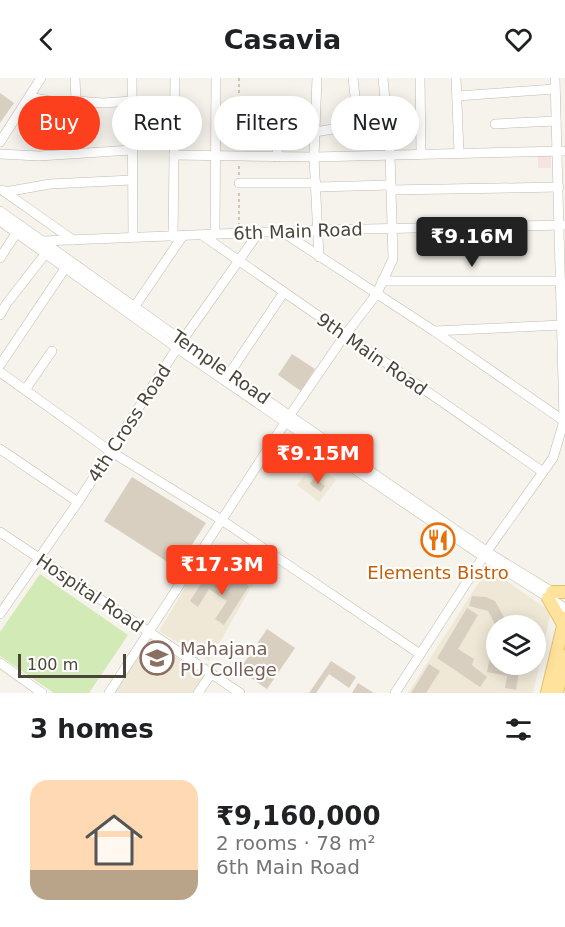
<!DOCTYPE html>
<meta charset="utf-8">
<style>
:root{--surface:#fff;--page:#f6f6f6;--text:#202124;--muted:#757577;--accent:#fc3f1d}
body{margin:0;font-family:"DejaVu Sans",sans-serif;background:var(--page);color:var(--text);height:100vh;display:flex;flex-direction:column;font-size:22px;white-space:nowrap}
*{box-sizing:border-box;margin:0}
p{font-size:20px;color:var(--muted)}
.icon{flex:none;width:33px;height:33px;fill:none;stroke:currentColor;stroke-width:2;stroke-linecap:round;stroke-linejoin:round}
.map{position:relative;height:615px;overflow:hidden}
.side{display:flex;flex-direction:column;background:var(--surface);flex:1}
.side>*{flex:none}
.guide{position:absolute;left:18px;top:18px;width:530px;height:54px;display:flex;gap:12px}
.tools{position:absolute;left:486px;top:537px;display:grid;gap:12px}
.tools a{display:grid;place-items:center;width:60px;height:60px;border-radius:50%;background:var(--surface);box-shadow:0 3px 15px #0003;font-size:30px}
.scale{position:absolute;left:18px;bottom:15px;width:108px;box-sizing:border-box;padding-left:6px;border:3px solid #4b4439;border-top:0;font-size:16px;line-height:21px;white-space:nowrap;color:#4b4439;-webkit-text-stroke:4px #fff;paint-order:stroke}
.price{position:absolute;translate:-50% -51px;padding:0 14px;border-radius:6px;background:var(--accent);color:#fff;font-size:20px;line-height:39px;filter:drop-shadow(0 2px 3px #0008)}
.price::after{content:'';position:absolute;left:50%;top:36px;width:18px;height:14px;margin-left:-9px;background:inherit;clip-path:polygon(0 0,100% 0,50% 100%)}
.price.active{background:#222;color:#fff}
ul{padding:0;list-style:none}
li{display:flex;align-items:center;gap:18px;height:150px;padding:0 30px}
li span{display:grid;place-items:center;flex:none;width:168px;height:120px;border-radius:18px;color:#555}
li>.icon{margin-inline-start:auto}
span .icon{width:72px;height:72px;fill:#fffc;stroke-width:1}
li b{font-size:26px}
h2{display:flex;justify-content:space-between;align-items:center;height:72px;padding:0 30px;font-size:26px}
.pill{padding:0 21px;border-radius:27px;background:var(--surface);box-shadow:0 3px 15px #0003;font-size:21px;line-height:54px}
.pill.active{background:var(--accent);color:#fff}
header{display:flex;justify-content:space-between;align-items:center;height:78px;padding:0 30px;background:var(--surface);font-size:27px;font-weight:600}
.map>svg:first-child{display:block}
.education{fill:#efe8d6;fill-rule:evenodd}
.medical{fill:#f6e3e0}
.green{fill:#d2eab5}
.building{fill:#d8cfc1}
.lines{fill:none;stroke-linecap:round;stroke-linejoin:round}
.minor-casing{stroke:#c2bbae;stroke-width:10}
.major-casing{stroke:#e6c16a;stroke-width:14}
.path{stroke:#c4b79f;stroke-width:1.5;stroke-dasharray:3 3;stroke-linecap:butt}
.minor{stroke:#fff;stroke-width:9}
.major{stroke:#ffe39c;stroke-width:12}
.labels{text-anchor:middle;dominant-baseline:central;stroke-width:4.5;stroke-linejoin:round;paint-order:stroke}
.street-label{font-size:18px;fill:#4b4439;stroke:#fff}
.food-label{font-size:18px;fill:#c56008;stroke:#fff}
.education-label{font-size:18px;fill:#785e54;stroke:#fff;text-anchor:start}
</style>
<header><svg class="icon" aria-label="back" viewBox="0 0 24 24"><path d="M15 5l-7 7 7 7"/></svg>Casavia<svg class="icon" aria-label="heart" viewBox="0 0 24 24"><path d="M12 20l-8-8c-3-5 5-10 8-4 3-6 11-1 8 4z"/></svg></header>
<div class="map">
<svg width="565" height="615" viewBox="0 0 565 615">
<rect width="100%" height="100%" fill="#f6f3ec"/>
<g class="education">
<path d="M314,385L336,402L319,424L297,407Z"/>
<path d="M205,477L253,506L209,583L159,553Z"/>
<path d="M488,490L551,534L533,615H408ZM496,548H536V586H496Z"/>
<path d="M150,561L205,599L194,615H114Z"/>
</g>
<rect class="medical" x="538" y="77" width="13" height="13"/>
<path class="green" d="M40,496L128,557L89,615H54L0,578V554Z"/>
<g class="building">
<path d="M0,15L14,25L0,45Z"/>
<path d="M292,276L315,291L301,313L278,297Z"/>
<path d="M132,399L206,445L177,490L104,443Z"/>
<path d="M314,400L325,408L321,414L310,406Z"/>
<path d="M206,498L227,511L235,498L249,508L224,547L215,541L227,523L209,511L198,529L190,523Z"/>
<path d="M472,518L486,519L495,523L509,548H496L488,533L469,528Z"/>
<path d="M467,530L478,537L458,571L474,581L472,587L487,599L480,609L437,580Z"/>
<path d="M267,551L295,570L267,611L239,592Z"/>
<path d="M495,552L496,586H520L516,612L505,610L507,598L487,594Z"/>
<path d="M331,583L356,599L349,610L329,596L316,615H309Z"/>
<path d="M429,586L440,593L426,615H411Z"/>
<path d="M358,605L374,615H352Z"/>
</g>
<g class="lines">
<defs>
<g id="minor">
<path d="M75,0L76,23"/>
<path d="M132,0L133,159"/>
<path d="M317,0L314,79L319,179"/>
<path d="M353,0L355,18"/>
<path d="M420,0L421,76"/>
<path d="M456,0L459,75"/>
<path d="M457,18L555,11"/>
<path d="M29,19L61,25L76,23L103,25L132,23"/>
<path d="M495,46L556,43"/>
<path d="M315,54L388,42"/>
<path d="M0,64L41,0"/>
<path d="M0,76L39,78L132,72"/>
<path d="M174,77L314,79L565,73"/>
<path d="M277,79L279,30"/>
<path d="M239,105H316"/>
<path d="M316,109L391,107"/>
<path d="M2,112L73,162"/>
<path d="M391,112L559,109"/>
<path d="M5,114L50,106L132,102"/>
<path d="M0,133L229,296L492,477L556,516"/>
<path d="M0,143L177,270L285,344L484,479L565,530"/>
<path d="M281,153L434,253L564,343"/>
<path d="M215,156L216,0"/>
<path d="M202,157L543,394"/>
<path d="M173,159L175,0"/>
<path d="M43,163L318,152L565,147"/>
<path d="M0,180L17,154"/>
<path d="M382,203H561"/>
<path d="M135,228L182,159"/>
<path d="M0,237L7,225L46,175"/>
<path d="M434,253L562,247"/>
<path d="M0,287L66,189"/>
<path d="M0,294L110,373L220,441L420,576"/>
<path d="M229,296L284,214"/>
<path d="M25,312L52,273"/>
<path d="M0,371L78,424"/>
<path d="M0,454L240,615"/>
<path d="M0,536L78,424L177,270L259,154"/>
<path d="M0,585L42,615"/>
<path d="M109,615L290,337L345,257L376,217L393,181L390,76L383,0"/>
<path d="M198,615L211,596"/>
<path d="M395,615L487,473L553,380L564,343L555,0"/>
</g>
<g id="major">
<path d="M552,514H565"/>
<path d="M548,520L563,546"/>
<path d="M547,615L565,540"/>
<path d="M557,615L565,578"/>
</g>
</defs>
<use href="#minor" class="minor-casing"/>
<use href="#major" class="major-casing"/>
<g class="path">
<path d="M239,0V70"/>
<path d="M239,97V87"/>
<path d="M239,148V114"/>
</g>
<use href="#minor" class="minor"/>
<use href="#major" class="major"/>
</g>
<defs>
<symbol id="restaurant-ring" viewBox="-11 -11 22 22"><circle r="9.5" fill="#fff" stroke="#e8710a" stroke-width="1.5"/><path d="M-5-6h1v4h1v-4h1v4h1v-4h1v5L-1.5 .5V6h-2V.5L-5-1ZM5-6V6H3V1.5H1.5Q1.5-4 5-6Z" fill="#e8710a"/></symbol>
<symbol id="university-ring" viewBox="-11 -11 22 22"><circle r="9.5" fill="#fff" stroke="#8d6e63" stroke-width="1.5"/><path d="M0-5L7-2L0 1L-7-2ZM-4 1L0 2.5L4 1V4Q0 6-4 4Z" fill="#8d6e63"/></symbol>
</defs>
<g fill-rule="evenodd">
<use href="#restaurant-ring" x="419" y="443" width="38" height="38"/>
<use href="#university-ring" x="138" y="561" width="38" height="38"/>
</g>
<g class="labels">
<g class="street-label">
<text transform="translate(298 153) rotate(-2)">6th Main Road</text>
<text transform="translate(372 276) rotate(35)">9th Main Road</text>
<text transform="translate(221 289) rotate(35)">Temple Road</text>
<text transform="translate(129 345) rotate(-57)">4th Cross Road</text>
<text transform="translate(90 515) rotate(34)">Hospital Road</text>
</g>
<g class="food-label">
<text x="438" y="494">Elements Bistro</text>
</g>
<g class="education-label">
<text x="180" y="570">Mahajana<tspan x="180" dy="21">PU College</tspan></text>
</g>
</g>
</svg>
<div class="tools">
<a><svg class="icon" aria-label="layers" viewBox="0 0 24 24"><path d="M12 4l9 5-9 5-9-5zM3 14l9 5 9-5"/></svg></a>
</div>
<div class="scale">100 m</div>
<b class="price active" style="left:472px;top:190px">₹9.16M</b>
<b class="price" style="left:318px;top:407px">₹9.15M</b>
<b class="price" style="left:222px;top:518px">₹17.3M</b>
<div class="guide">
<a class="pill active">Buy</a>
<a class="pill">Rent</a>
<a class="pill">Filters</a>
<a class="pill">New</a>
</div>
</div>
<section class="side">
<h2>3 homes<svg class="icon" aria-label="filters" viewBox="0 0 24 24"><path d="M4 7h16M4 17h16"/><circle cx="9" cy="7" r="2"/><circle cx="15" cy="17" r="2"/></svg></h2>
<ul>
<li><span style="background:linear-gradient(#ffd9b3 75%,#b9a48a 0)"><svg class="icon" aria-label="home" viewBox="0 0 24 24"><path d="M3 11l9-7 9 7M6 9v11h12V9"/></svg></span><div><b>₹9,160,000</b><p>2 rooms · 78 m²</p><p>6th Main Road</p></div></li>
</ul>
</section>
